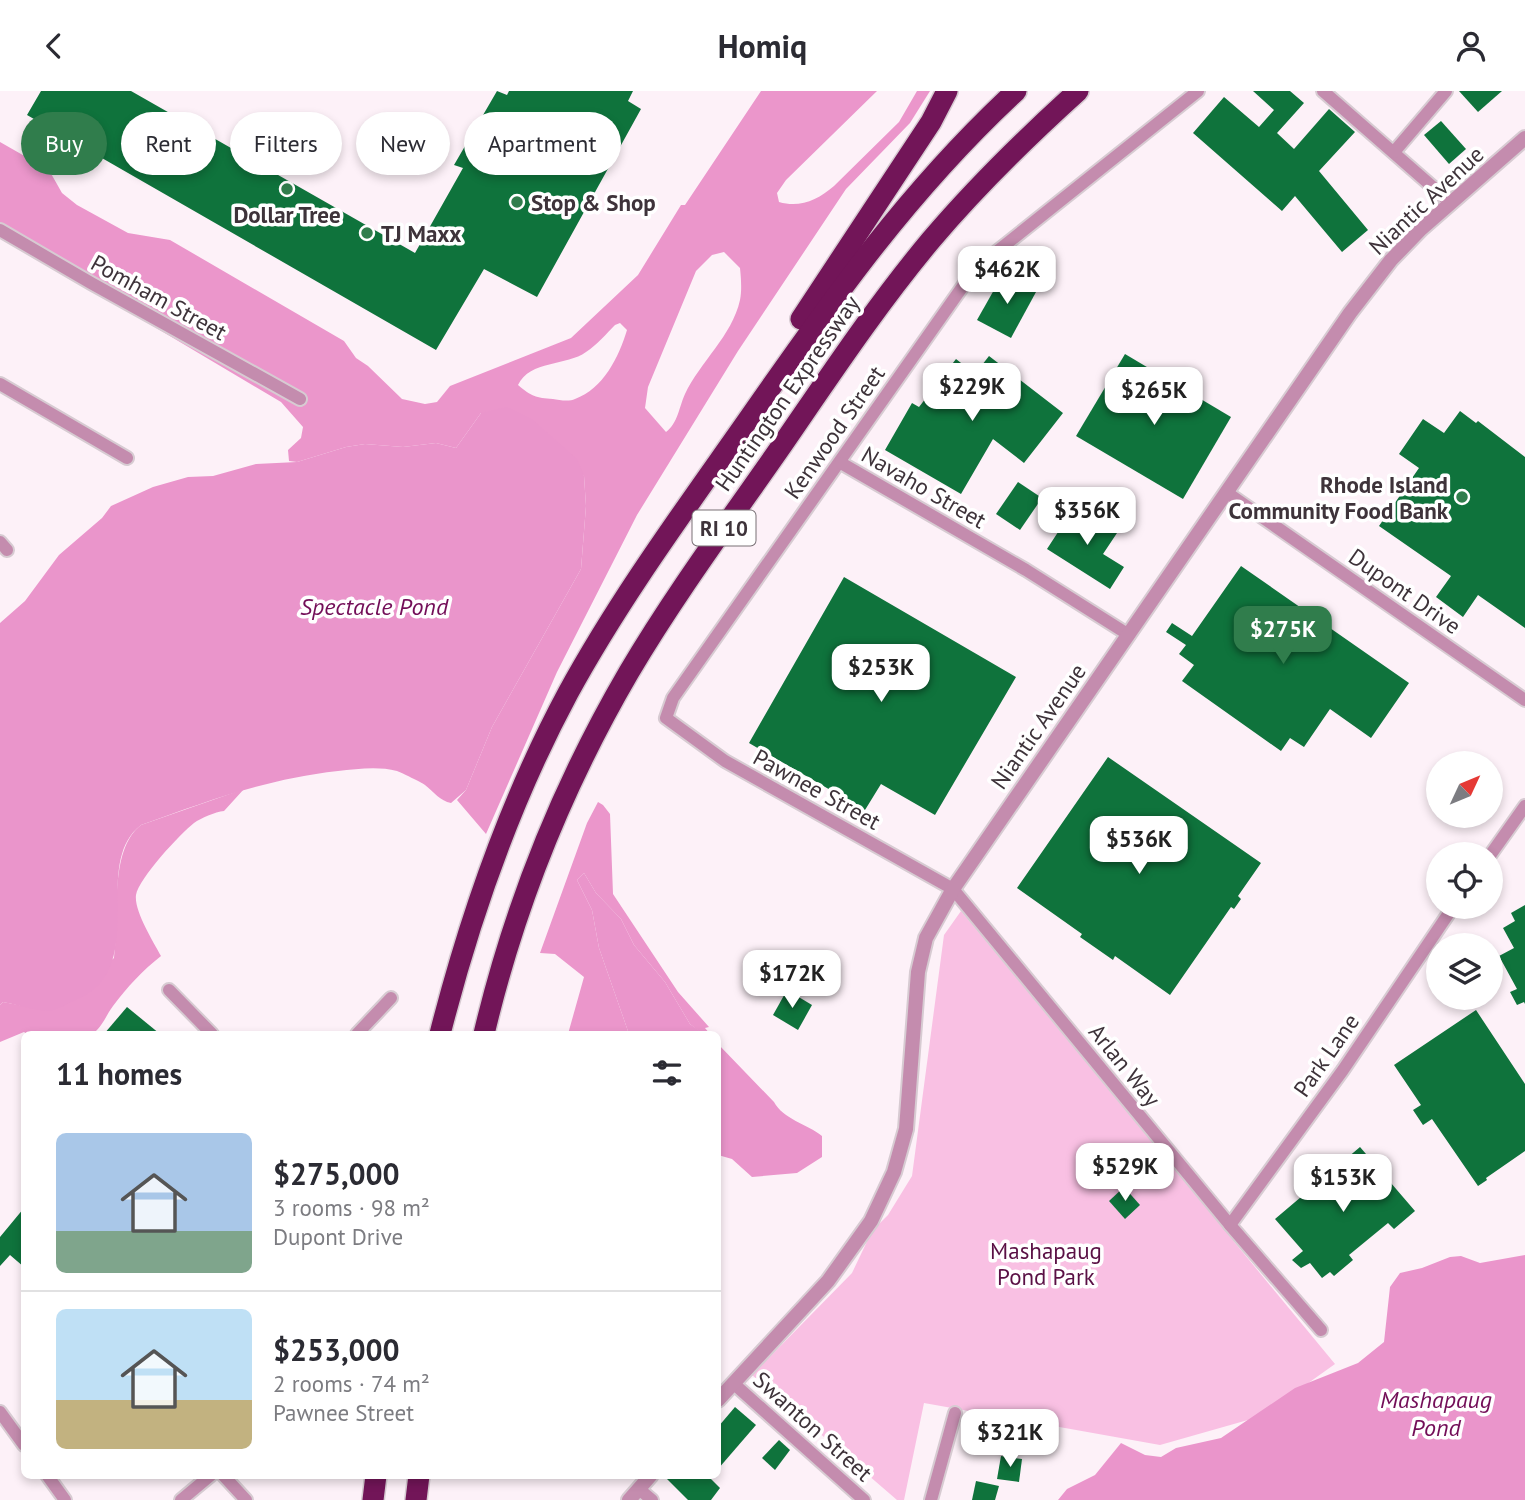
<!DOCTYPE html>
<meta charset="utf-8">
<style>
:root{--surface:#fff;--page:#f2f2f3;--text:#2b2b33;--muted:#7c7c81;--line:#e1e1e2;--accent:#307d4c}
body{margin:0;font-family:"PT Sans",sans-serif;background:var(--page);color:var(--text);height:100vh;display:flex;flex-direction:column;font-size:26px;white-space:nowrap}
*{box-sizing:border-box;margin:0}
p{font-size:23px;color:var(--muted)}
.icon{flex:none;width:38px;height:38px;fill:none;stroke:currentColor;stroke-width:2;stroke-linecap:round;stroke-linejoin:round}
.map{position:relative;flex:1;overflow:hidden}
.details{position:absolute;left:21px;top:940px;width:700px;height:448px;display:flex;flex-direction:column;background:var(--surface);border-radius:10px;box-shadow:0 4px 10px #0003}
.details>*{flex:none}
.hud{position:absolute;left:21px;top:21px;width:700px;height:63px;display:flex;gap:14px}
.needle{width:46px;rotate:46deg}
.tools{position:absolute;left:1426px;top:660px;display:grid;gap:14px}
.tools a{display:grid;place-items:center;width:77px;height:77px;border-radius:50%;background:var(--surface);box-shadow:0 4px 10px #0003;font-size:35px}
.price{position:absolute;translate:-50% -60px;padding:0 16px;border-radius:14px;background:#fff;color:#222;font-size:23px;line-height:46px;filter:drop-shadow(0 2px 4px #0008)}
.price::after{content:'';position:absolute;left:50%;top:42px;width:21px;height:16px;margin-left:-10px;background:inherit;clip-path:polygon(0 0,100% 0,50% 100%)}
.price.current{background:var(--accent);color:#fff}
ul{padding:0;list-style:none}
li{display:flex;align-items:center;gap:21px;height:175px;padding:0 35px}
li+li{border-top:2px solid var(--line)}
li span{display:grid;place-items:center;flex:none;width:196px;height:140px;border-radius:10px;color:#555}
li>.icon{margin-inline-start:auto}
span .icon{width:84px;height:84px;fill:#fffc;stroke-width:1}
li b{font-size:30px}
h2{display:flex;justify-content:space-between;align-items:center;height:84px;padding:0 35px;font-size:30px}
.tag{padding:0 24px;border-radius:32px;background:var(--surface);box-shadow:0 4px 10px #0003;font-size:24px;line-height:63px}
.tag.current{background:var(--accent);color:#fff}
header{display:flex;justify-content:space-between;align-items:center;height:91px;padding:0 35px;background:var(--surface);font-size:32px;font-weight:600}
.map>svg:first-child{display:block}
.green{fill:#f9c0e3}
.forest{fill:#eb96cb;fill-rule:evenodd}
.water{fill:#ea95cb}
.building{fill:#0f733c}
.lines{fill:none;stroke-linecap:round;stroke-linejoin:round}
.minor-casing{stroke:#d7cbd2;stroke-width:16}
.tertiary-casing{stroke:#d7cbd2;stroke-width:18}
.motorway-casing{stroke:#d7cbd2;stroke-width:24}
.minor{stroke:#c48cae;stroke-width:12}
.tertiary{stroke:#c48cae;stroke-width:14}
.motorway{stroke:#721558;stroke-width:21}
.poi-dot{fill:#307d4c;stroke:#fff;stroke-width:2.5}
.labels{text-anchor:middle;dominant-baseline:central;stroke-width:7;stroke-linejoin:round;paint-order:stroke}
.shield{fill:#fff;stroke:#787075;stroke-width:2}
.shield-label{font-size:21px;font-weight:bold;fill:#3e333a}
.street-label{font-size:23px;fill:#3e333a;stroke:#fff}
.poi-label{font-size:23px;font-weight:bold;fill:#3e333a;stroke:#fff;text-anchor:start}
.park-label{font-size:23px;fill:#5a1045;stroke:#fff}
.water-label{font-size:24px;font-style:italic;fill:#730e58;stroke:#fff}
</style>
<header><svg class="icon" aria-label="back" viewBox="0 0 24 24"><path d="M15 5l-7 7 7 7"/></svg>Homiq<svg class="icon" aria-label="person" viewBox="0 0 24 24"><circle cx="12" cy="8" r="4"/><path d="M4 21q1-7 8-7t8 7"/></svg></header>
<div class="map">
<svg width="1525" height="1409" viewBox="0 0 1525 1409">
<rect width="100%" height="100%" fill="#fdf1f8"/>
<path class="green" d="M961,820L1335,1273L1262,1325L1160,1354L924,1312L904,1409H897L752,1284L852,1182L872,1140L888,1124L912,1085L944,844Z"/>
<g class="forest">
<path d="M761,0H877L786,89L777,102L779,111C800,117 818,109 834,95L899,31L917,0H930L910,32L846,98L738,260L637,424L557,581L486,743L457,709L466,699L492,636L581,478L586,415L584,385L481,322L456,357L436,352L403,356L365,353L346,356L297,371L289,370L288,359L301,347L303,336L281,311L0,144V51L49,79L62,102L77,114L128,142L170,149L344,250L356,267L368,275L402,308L425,313L437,311L450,295L571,247L638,184L681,114H685ZM724,161L740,177C741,187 742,199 740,209C732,245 700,271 685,303C679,316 678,332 666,341L645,317L648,296L696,180L712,164ZM620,232L627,239C619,266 603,298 575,308C569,311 559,309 553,308C536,307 531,305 518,294C530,269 567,275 586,261C597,254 606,243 615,234Z"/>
<path d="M244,698L224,720C215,721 201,727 194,732C180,743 139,787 136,804C134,820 153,850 161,865C143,879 127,896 113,915C105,926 104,933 93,943H27L24,941L0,951V914L3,911L50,920L114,867C120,828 108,760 141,734Z"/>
<path d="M598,711L603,714L610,723L613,803L678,901L709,936L705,937L710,943L700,941L690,933L665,891L634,854L621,828L596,802L584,782L577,789L592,819L599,857L629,943H568L584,886L555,863L540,862L587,732Z"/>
</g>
<g class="water">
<path d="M507,316L533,329L577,368L584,385L586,415L581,478L492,636L466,699L451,712C440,710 434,701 425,694C421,691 402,682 397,680C378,675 357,678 338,680C266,688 208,710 141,734C89,774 152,877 76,909C68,912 59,918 51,920C40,921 15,913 3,911L0,914V532L25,510L59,464L102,427L111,415L153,396L188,386L213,385L256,373L297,371L346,356L365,353L403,356L436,352L456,357L481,322Z"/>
<path d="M584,782L596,802L621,828L634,854L665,891L690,933L704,943H629L599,857L592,819L577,789Z"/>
<path d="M718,953L774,1011C783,1028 807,1033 822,1045V1066L797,1082L752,1086L732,1068L718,1064Z"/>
<path d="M1525,1164V1409H1058L1067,1398L1095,1384L1121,1352L1145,1364L1161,1366L1176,1357L1221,1347L1295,1297L1358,1272L1384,1251L1390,1196L1400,1182L1422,1177L1450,1166L1461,1165L1480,1172Z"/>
</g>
<g class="building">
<path d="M41,0H131L415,162L463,77L454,74L497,0L507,4L509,0H633L628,10L641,18L537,206L484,178L436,259L27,24Z"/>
<path d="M1253,0H1290L1304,12L1277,42L1294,58L1329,18L1355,41L1319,80L1368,139L1342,161L1295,105L1282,120L1193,42L1224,6L1259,36L1274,19Z"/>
<path d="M1459,0H1502L1478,21Z"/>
<path d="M1441,30L1466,58L1449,73L1424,44Z"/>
<path d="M1003,183L1036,201L1011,247L977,229Z"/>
<path d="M1125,263L1231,326L1183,408L1076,345Z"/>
<path d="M989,265L1063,322L1024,372L993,348L961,403L885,359L912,312L919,316L956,268L975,283Z"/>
<path d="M1460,320L1476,332L1478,330L1525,366V537L1478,504L1463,526L1436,506L1451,485L1379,435L1419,377L1399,363L1423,328L1444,342Z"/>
<path d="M1018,391L1042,407L1020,439L996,423Z"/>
<path d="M1075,415L1117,442L1103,463L1124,476L1110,498L1047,458Z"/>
<path d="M1241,475L1409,592L1371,647L1330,618L1304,656L1290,647L1281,660L1182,590L1194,574L1179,563L1186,554L1166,541L1172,532L1192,545Z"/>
<path d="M844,486L1016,586L935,724L881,693L865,719L749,652Z"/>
<path d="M1108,666L1261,772L1238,805L1241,808L1234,818L1231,816L1170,904L1115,865L1113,869L1080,846L1082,843L1017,797Z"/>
<path d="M1525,814V913L1524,911L1517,914L1510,901L1517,898L1499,865L1514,857L1503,837L1515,830L1511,822Z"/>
<path d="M787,899L812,914L798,939L773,924Z"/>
<path d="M127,916L160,943H104Z"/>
<path d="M1476,919L1525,993V1060L1486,1087L1487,1089L1478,1095L1432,1028L1423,1034L1413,1019L1421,1014L1394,974Z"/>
<path d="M1360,1056L1415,1120L1394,1138L1388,1132L1349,1164L1353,1169L1334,1185L1330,1181L1322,1187L1310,1172L1301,1177L1292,1169L1303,1160L1275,1128Z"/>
<path d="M1124,1096L1140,1114L1125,1128L1109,1110Z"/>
<path d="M24,1117V1176L10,1164L0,1175V1146Z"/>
<path d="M735,1316L756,1334L718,1378V1336Z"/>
<path d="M779,1349L790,1359L775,1379L762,1367Z"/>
<path d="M1001,1365L1022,1368L1019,1391L997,1388Z"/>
<path d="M663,1384H707L720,1397L711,1409H688Z"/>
<path d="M976,1390L999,1395L995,1409H972Z"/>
</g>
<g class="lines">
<defs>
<g id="minor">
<path d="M1198,0L975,178L673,607L666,627L725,670L953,798L1230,1134L1321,1239"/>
<path d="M1323,0L1451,112"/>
<path d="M1394,61L1446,0"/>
<path d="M0,139L91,192L300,308"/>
<path d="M0,293L127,367"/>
<path d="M841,372L1026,479L1129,544"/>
<path d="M1226,401L1525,609"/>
<path d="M0,451L7,459"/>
<path d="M1491,763L1525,715"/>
<path d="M169,899L212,943"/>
<path d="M357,943L391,907"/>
<path d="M1230,1134L1343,979L1453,816"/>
<path d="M733,1292L864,1409"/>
<path d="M0,1321L24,1354"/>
<path d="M47,1384L65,1409"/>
<path d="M223,1384L246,1409"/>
<path d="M639,1398L652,1409"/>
<path d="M181,1409L211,1384"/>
<path d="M931,1409L955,1322"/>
</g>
<g id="tertiary">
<path d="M718,1309L828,1190L871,1130L894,1081L906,1038L918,881L926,847L953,798L1350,222L1391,169L1421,138L1525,47"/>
<path d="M629,1409L651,1384"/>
</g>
<g id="motorway">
<path d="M801,228L931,31L947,0"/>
<path d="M440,943C470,825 510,710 568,602C621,505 687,416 750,326C833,207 909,99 1016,0"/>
<path d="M484,943C514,816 563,694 629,581C674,505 727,433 778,360C827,289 875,216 931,149C976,96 1026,47 1078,0"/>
<path d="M373,1409L376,1384"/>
<path d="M416,1409L419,1384"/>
</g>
</defs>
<use href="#minor" class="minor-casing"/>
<use href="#tertiary" class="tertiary-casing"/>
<use href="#motorway" class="motorway-casing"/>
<use href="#minor" class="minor"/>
<use href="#tertiary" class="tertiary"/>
<use href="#motorway" class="motorway"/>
</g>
<g class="poi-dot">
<circle cx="287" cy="98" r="7"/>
<circle cx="517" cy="111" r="7"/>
<circle cx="367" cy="142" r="7"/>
<circle cx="1462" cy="406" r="7"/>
</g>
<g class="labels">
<rect class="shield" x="692.5" y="419.5" width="63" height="35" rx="5"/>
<g class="shield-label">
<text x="724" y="437">RI 10</text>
</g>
<g class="street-label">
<text transform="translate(1426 109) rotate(-43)">Niantic Avenue</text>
<text transform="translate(159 206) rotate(29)">Pomham Street</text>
<text transform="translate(787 302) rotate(-55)">Huntington Expressway</text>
<text transform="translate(834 341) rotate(-55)">Kenwood Street</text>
<text transform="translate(924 396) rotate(30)">Navaho Street</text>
<text transform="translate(1405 500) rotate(35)">Dupont Drive</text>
<text transform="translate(1038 635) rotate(-55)">Niantic Avenue</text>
<text transform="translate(817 698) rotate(29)">Pawnee Street</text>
<text transform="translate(1326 964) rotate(-55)">Park Lane</text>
<text transform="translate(1125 974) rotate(51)">Arlan Way</text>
<text transform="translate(813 1335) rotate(42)">Swanton Street</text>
</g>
<g class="poi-label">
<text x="531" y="111">Stop &amp; Shop</text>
<text x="287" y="123" text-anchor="middle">Dollar Tree</text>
<text x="381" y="142">TJ Maxx</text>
<text x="1448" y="393" text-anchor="end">Rhode Island<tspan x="1448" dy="26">Community Food Bank</tspan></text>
</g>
<g class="park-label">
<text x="1046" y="1159">Mashapaug<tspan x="1046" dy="26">Pond Park</tspan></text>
</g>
<g class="water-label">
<text x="374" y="515">Spectacle Pond</text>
<text x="1436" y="1308">Mashapaug<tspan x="1436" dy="28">Pond</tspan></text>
</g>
</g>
</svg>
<div class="tools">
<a><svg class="needle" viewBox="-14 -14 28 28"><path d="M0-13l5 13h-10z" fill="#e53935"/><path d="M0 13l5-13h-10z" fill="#7c7c81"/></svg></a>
<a><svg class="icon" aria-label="locate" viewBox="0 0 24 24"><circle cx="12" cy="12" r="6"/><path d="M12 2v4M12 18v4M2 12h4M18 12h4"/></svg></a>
<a><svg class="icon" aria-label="layers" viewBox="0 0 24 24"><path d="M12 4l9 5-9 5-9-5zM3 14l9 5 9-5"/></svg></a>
</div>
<b class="price" style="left:1007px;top:215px">$462K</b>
<b class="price" style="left:972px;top:332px">$229K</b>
<b class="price" style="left:1154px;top:336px">$265K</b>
<b class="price" style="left:1087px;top:456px">$356K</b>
<b class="price current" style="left:1283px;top:575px">$275K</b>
<b class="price" style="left:881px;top:613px">$253K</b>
<b class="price" style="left:1139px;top:785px">$536K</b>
<b class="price" style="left:792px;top:919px">$172K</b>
<b class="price" style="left:1125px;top:1112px">$529K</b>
<b class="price" style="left:1343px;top:1123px">$153K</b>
<b class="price" style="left:1010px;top:1378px">$321K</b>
<div class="hud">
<a class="tag current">Buy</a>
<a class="tag">Rent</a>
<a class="tag">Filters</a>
<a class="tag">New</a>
<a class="tag">Apartment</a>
</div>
<section class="details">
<h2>11 homes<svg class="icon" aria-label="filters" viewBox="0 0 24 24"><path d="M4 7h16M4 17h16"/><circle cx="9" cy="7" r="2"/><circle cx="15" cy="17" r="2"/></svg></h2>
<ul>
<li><span style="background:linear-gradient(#a9c7e8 70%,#7fa58c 0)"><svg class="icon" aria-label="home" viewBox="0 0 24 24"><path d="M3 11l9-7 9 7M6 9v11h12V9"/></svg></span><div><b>$275,000</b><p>3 rooms · 98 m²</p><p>Dupont Drive</p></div></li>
<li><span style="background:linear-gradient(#bfe0f5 65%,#c2b280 0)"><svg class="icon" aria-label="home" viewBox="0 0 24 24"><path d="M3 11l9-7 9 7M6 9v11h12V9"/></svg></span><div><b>$253,000</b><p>2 rooms · 74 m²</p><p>Pawnee Street</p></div></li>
</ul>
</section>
</div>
